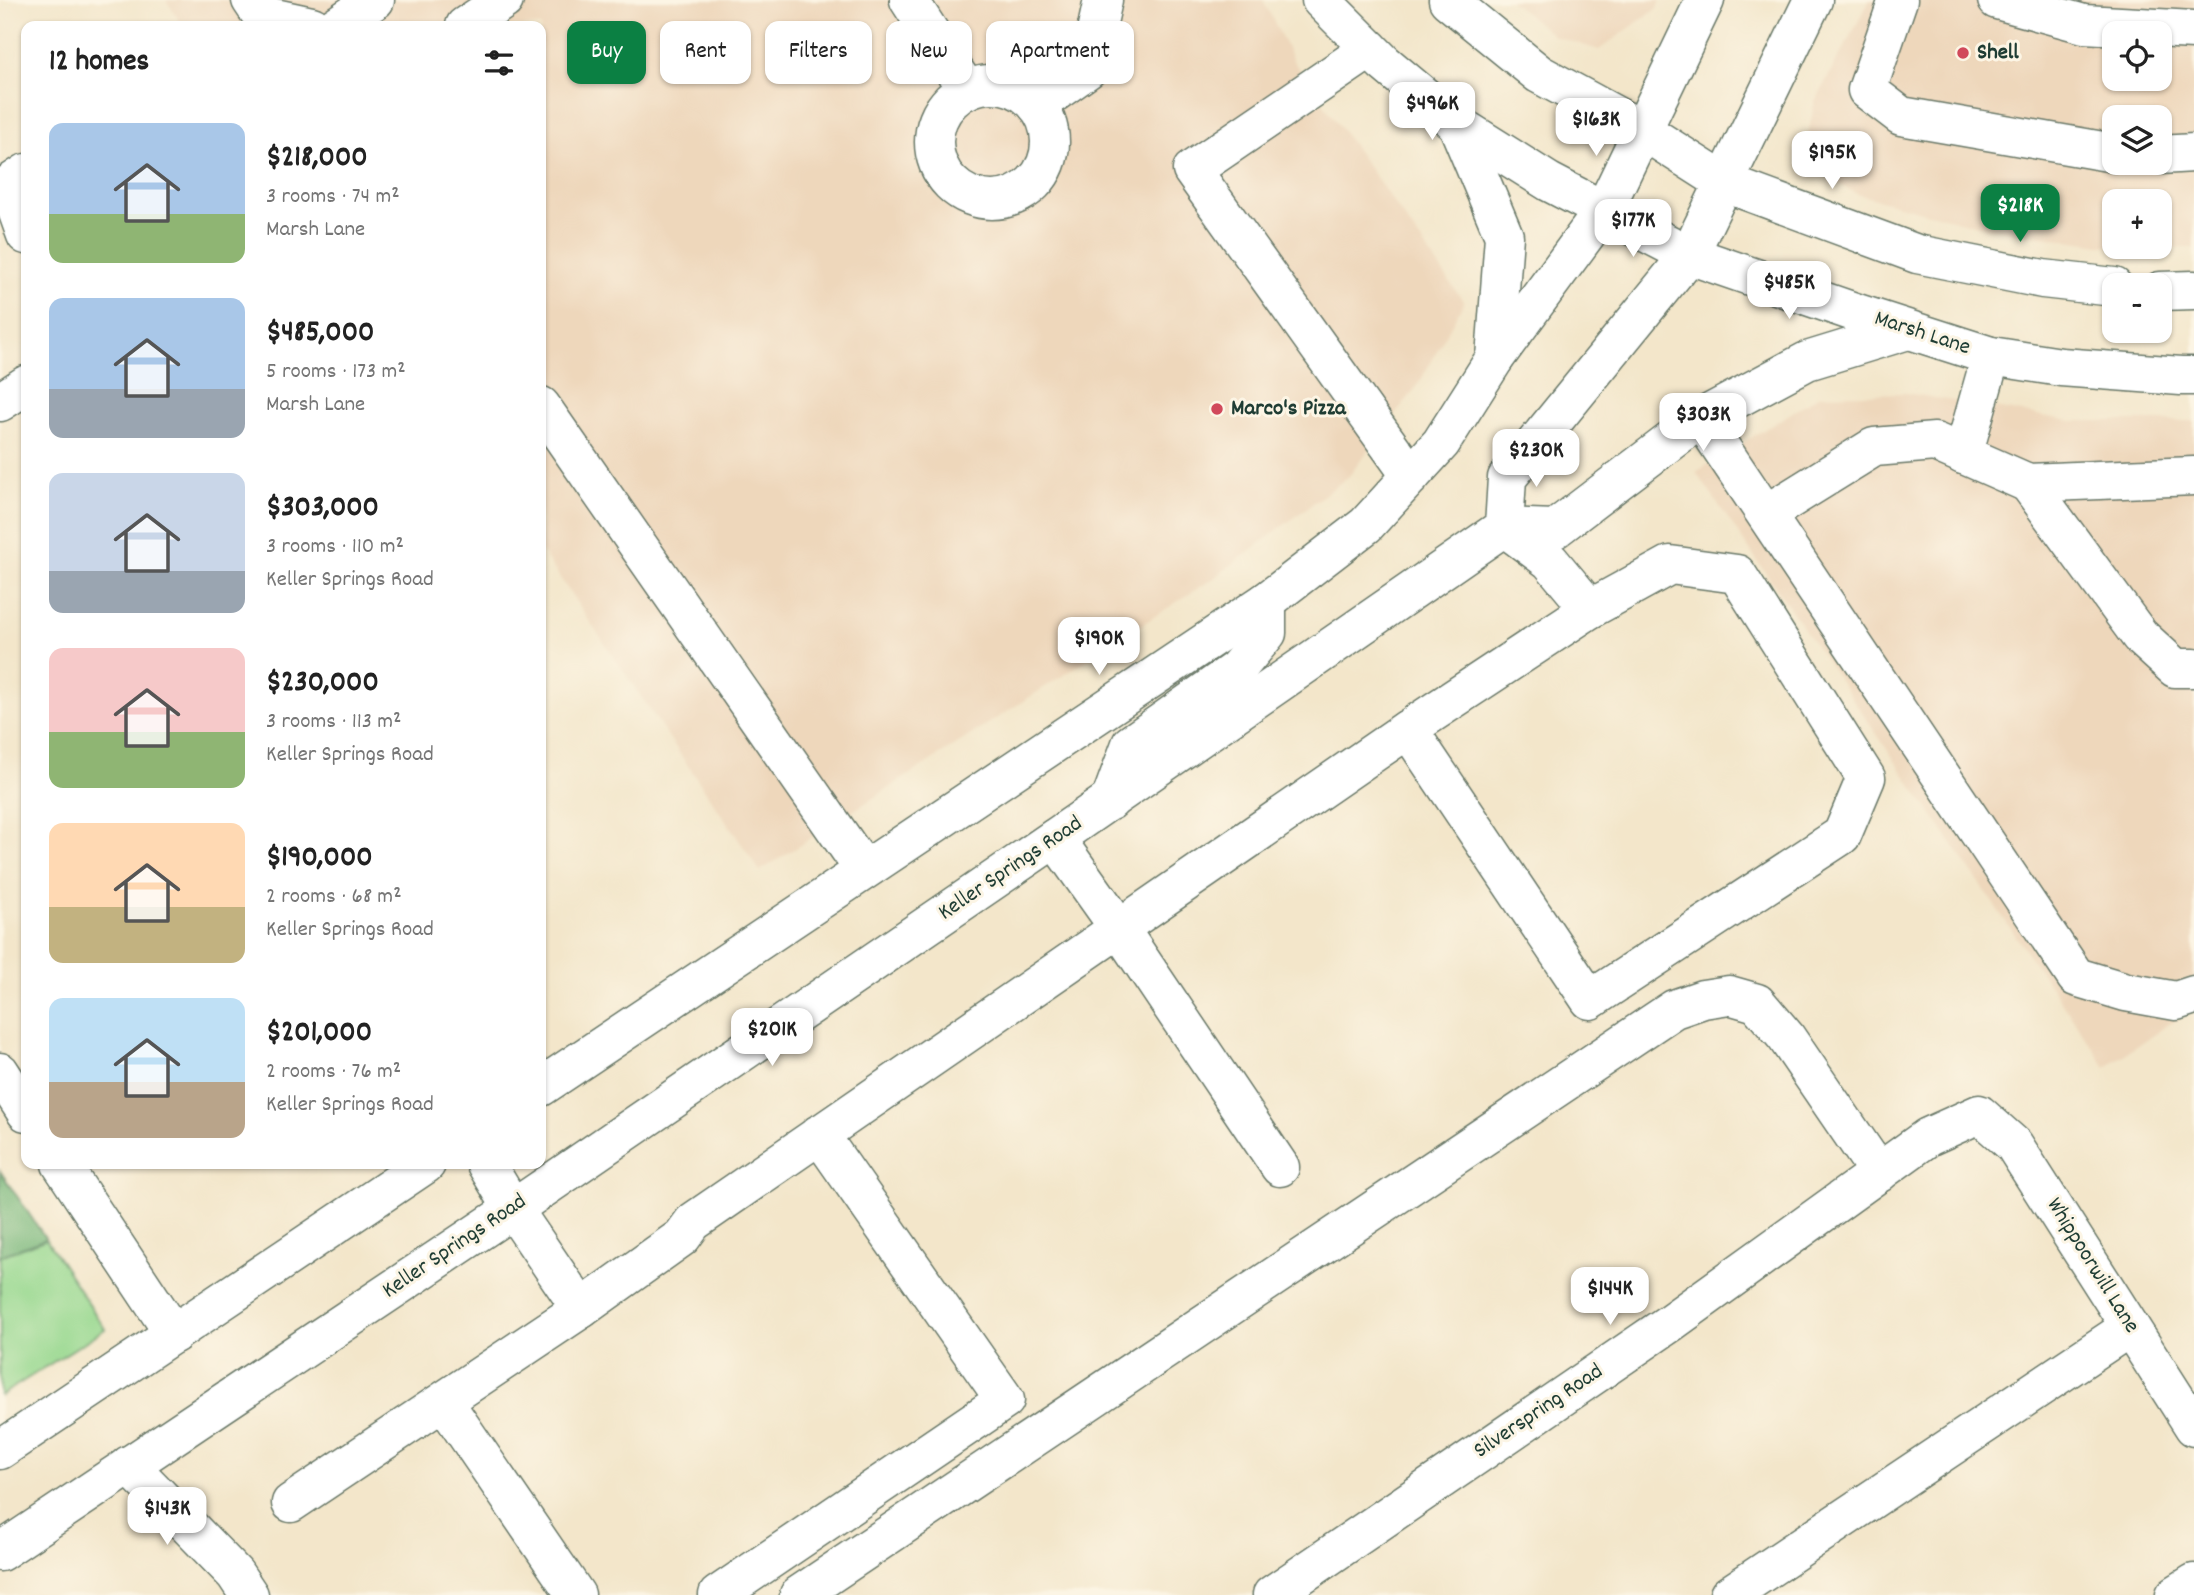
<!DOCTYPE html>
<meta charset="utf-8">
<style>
:root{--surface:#fff;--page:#f2f2f2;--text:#222;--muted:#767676;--accent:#0b8043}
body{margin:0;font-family:Dekko,sans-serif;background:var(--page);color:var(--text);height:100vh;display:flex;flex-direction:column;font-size:26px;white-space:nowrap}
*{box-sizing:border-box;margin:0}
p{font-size:23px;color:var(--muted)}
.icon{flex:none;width:38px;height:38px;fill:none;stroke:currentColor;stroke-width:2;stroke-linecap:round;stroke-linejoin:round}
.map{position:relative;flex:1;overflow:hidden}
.side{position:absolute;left:21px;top:21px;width:525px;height:1148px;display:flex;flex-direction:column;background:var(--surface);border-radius:14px;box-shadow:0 2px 5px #0004}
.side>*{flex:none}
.hud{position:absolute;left:567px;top:21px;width:665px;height:63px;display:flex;gap:14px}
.controls{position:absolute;left:2102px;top:21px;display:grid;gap:14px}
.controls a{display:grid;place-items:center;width:70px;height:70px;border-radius:14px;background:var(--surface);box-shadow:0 2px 5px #0004;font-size:35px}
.price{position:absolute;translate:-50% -60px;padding:0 16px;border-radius:14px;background:#fff;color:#222;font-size:23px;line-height:46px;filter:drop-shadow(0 2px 4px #0008)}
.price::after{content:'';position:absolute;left:50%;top:42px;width:21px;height:16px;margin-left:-10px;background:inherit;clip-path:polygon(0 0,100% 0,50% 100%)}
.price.selected{background:var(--accent);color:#fff}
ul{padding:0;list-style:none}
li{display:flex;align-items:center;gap:21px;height:175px;padding:0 28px}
li span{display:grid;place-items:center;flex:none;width:196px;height:140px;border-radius:14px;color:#555}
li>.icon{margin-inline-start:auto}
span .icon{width:84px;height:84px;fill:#fffc;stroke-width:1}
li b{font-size:30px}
h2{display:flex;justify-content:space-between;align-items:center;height:84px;padding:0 28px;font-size:30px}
.chip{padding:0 24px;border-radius:14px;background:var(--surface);box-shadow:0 2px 5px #0004;font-size:24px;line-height:63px}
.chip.selected{background:var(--accent);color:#fff}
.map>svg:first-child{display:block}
.built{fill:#eed7bb;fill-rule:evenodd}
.green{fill:#97d88f;stroke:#5b8a62;stroke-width:2}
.forest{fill:#79b87a;stroke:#4c7a57;stroke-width:2}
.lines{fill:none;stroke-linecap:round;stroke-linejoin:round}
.minor-casing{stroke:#697868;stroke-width:41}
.major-casing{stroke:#697868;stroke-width:41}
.minor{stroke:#fff;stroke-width:38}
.major{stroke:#fff;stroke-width:38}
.poi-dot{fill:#d1495b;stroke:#fcf5e5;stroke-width:2.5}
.labels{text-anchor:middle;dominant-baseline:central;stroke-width:6;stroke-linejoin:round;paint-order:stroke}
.poi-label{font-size:23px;font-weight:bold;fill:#1f3d34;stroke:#fcf5e5;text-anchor:start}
.street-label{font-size:23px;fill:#1f3d34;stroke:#fcf5e5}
</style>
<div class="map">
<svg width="2194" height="1595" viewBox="0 0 2194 1595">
<rect width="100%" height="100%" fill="#fcf5e5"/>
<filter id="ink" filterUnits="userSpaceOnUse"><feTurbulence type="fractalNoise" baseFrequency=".0143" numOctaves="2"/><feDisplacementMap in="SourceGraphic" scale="14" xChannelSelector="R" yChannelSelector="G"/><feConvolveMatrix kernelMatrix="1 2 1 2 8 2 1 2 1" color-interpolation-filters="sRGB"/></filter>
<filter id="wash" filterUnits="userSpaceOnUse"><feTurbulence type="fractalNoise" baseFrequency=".00686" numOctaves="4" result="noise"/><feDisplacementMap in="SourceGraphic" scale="28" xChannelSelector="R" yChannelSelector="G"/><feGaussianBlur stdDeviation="1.57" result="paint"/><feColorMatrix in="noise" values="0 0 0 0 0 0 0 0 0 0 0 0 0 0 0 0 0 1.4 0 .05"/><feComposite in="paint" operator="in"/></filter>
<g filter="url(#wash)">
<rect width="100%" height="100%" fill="#f3e6ca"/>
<g class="built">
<path d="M166,0H1263L1294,62L1464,302L1418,385L1349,476L1214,578L760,871L541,550V26H183Z"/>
<path d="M1510,0H1661L1656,9L1599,50L1554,36Z"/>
<path d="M1870,0H2194V248H2121L1986,228L1857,194L1830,179L1814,157L1809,130L1815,101ZM2114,33H2160V79H2114ZM2114,117H2160V163H2114ZM2114,201H2160V247H2114Z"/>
<path d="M1906,393L2071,421H2194V1007L2106,1067L1696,472L1820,395Z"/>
</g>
<path class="green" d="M46,1239L105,1329L0,1396V1256Z"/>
<path class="forest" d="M0,1171L46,1239L0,1256Z"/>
</g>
<g filter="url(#ink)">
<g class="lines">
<defs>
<g id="minor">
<path d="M251,0L261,15L312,26"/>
<path d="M909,0L967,90"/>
<path d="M1898,0L1867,90L1901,116L2114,153"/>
<path d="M1997,0L2084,24L2194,30"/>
<path d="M336,26L375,0"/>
<path d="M465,26L504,0"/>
<path d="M1370,49L1192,170L1411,476"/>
<circle cx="992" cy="142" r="58"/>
<path d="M1037,105L1088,69L1103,0"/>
<path d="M2160,155L2194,153"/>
<path d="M26,173L8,185L26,235"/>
<path d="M0,402L26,385"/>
<path d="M541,406L864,870"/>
<path d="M1701,418L2076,977L2126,992L2176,1001L2194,995"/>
<path d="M1963,455L1991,356"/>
<path d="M2028,483L2140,636L2175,668H2194"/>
<path d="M1766,514L1874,447L1935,442L2028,483L2194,476"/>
<path d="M1408,729L1590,609"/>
<path d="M1055,838L1119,928L1280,1167"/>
<path d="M0,1072L26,1112"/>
<path d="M61,1164L174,1334"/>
<path d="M513,1209L581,1309L682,1237L693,1222L1408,729L1590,1000L1842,835L1866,778L1737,574L1670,565L1590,609L1550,561L1504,527"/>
<path d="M444,1402L576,1595"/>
<path d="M129,1465L235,1574L249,1595"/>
<path d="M291,1503L581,1309"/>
<path d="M718,1595L1005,1400L819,1134"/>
<path d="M799,1595L1674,1009L1703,999L1729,995L1757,1003L1786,1037L1879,1173"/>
<path d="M1272,1595L1670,1323L1928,1137L1979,1114L2014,1145L2194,1427"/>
<path d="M1729,1595L2130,1327"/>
<path d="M2175,1595L2194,1583"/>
</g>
<g id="major">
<path d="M1321,0L1384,63L1457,124L1549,182L1689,255L1860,314L1991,356L2061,367L2181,376H2194"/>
<path d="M1448,0L1539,74L1642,130L1725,183L1917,254L2043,279L2114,287"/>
<path d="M1457,124L1504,236L1495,358"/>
<path d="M2160,291L2194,290"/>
<path d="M1504,527L1507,478L1689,255L1813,0"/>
<path d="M1504,527L1555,529L1701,418L1807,361L1908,330"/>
<path d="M1110,801L1131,744L1237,669L1267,633V601"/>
<path d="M541,1087L1267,601L1366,525L1441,443L1495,358L1604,210L1705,0"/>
<path d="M486,1164L513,1209"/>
<path d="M0,1450L426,1164"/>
<path d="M0,1552L513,1209L1055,838L1504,527"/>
</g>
</defs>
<use href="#minor" class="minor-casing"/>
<use href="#major" class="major-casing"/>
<use href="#minor" class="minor"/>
<use href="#major" class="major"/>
</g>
</g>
<g class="poi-dot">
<circle cx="1963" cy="53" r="7"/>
<circle cx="1217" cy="409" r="7"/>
</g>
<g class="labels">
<g class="poi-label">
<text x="1977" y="53">Shell</text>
<text x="1231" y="409">Marco's Pizza</text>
</g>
<g class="street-label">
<text transform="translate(1922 334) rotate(18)">Marsh Lane</text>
<text transform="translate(1011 869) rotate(-34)">Keller Springs Road</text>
<text transform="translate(455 1247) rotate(-34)">Keller Springs Road</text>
<text transform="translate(2092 1266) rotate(58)">Whippoorwill Lane</text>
<text transform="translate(1539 1412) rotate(-34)">Silverspring Road</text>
</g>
</g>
</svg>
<div class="controls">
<a><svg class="icon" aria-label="locate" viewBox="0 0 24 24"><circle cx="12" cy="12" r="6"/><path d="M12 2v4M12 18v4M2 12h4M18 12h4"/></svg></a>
<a><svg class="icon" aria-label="layers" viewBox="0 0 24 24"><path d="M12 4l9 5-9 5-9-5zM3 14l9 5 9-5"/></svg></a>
<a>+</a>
<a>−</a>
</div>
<b class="price" style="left:1432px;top:142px">$496K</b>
<b class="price" style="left:1596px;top:158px">$163K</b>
<b class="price" style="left:1832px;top:191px">$195K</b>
<b class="price selected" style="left:2020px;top:244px">$218K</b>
<b class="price" style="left:1633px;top:259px">$177K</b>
<b class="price" style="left:1789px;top:321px">$485K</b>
<b class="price" style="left:1703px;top:453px">$303K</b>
<b class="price" style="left:1536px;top:489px">$230K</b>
<b class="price" style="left:1099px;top:677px">$190K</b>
<b class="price" style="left:772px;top:1068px">$201K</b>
<b class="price" style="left:1610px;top:1327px">$144K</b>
<b class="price" style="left:167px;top:1547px">$143K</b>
<div class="hud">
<a class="chip selected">Buy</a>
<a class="chip">Rent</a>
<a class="chip">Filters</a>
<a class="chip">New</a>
<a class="chip">Apartment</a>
</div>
<section class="side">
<h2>12 homes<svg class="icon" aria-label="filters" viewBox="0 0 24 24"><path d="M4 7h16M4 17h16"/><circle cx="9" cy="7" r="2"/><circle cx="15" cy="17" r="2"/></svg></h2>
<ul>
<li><span style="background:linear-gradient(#a9c7e8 65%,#8fb573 0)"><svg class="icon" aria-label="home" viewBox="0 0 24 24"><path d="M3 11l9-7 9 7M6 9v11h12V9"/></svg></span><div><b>$218,000</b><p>3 rooms · 74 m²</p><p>Marsh Lane</p></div></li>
<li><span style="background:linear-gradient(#a9c7e8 65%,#9aa5b1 0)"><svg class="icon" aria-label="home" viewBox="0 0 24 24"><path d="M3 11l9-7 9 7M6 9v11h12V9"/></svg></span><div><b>$485,000</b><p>5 rooms · 173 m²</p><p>Marsh Lane</p></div></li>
<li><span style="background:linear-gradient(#c9d6e8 70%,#9aa5b1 0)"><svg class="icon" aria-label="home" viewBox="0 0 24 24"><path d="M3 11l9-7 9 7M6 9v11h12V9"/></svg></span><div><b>$303,000</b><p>3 rooms · 110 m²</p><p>Keller Springs Road</p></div></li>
<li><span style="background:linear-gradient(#f6c9c9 60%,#8fb573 0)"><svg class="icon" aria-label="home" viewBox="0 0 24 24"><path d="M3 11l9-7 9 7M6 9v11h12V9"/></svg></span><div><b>$230,000</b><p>3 rooms · 113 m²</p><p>Keller Springs Road</p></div></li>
<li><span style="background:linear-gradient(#ffd9b3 60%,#c2b280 0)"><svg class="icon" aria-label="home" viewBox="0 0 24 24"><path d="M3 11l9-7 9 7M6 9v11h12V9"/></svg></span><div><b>$190,000</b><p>2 rooms · 68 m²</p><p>Keller Springs Road</p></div></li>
<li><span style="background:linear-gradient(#bfe0f5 60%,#b9a48a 0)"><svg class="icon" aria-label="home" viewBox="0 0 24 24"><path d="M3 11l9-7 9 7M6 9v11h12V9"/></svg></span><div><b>$201,000</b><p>2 rooms · 76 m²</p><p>Keller Springs Road</p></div></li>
</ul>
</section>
</div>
